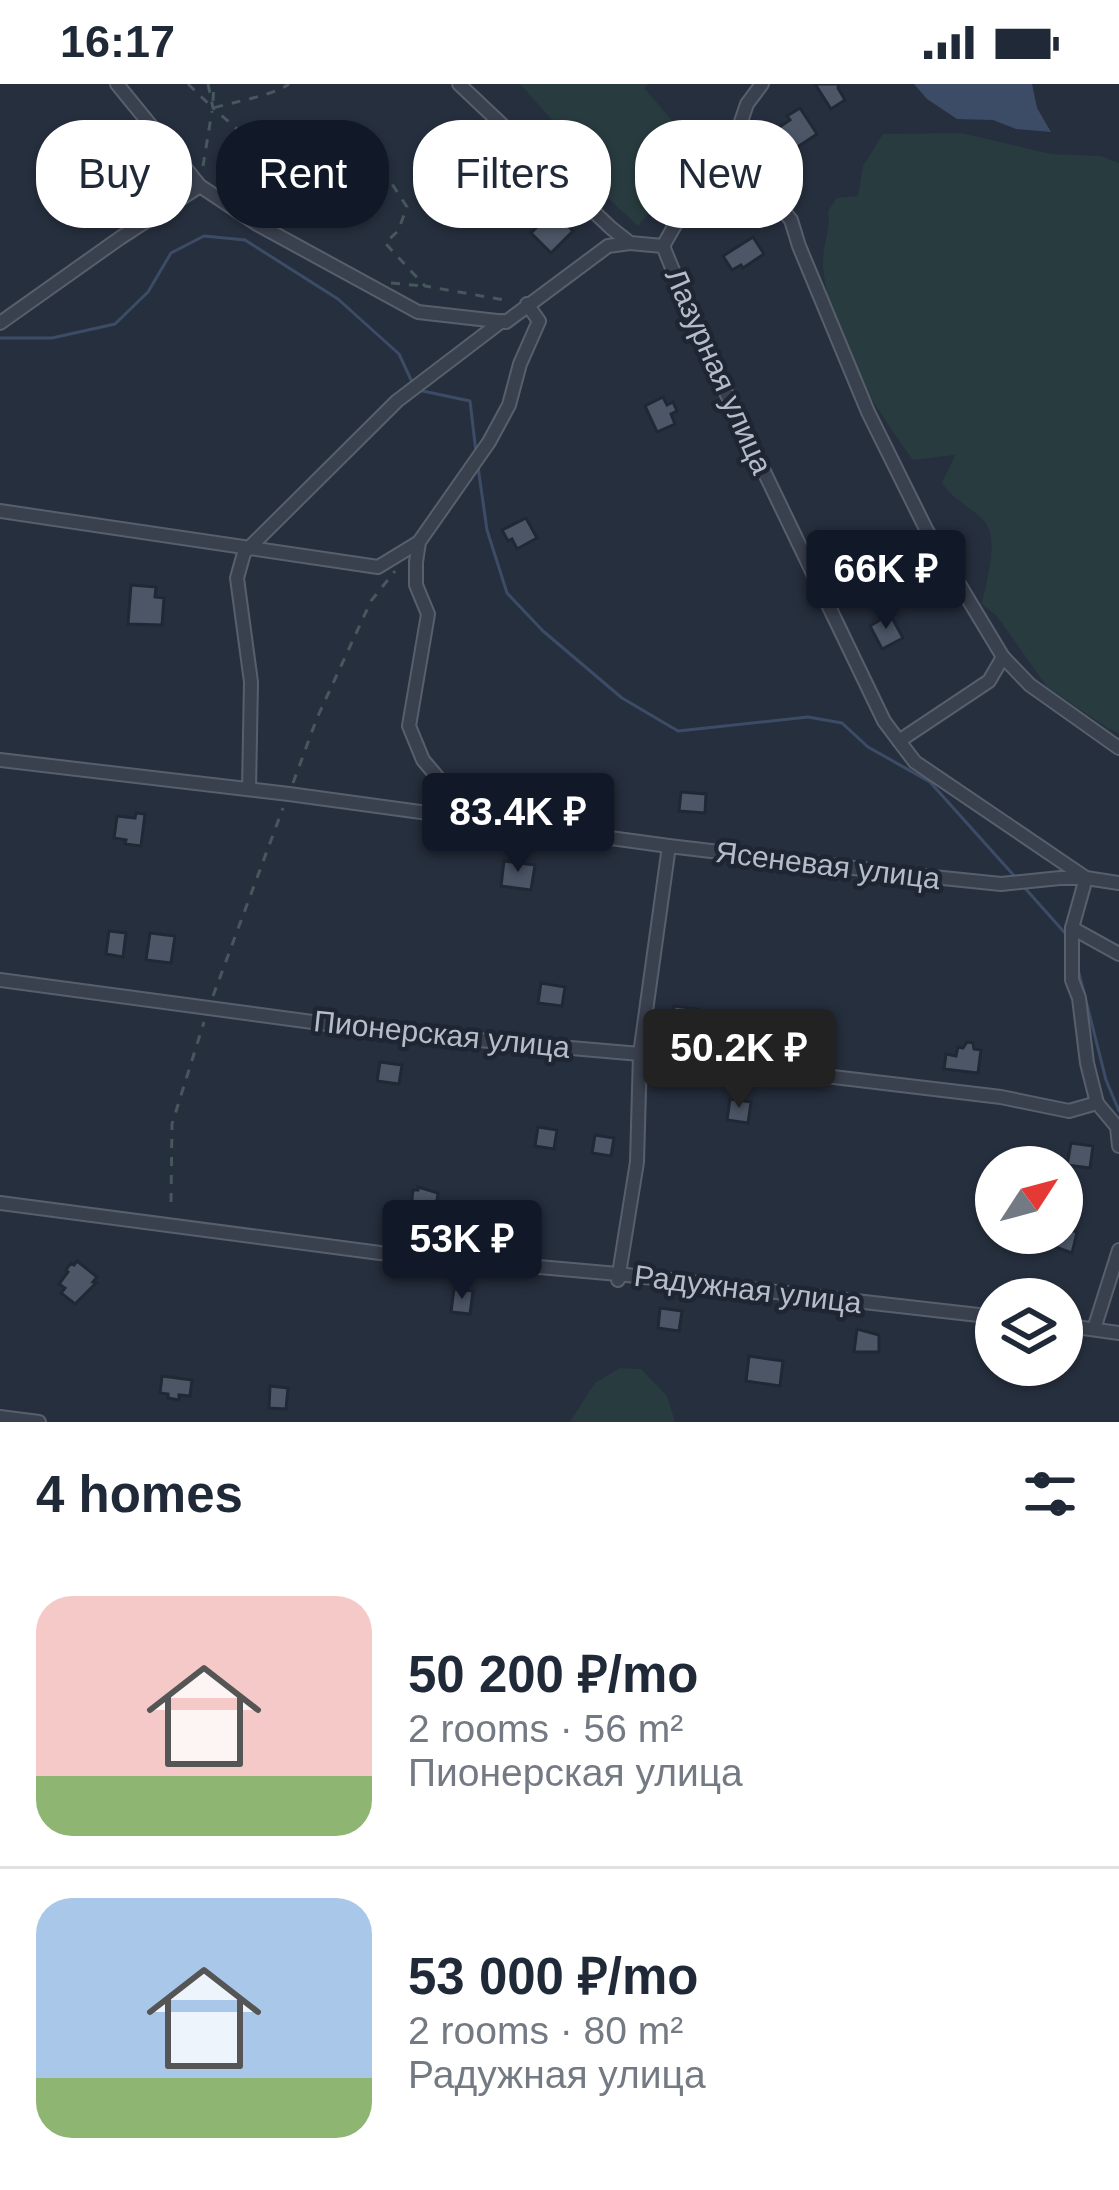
<!DOCTYPE html>
<meta charset="utf-8">
<style>
:root{--surface:#fff;--page:#f2f2f3;--text:#1f2937;--muted:#747a83;--line:#e0e1e3;--accent:#111827}
body{margin:0;font-family:Arial,sans-serif;background:var(--page);color:var(--text);height:100vh;display:flex;flex-direction:column;font-size:45px;white-space:nowrap}
*{box-sizing:border-box;margin:0}
p{font-size:39px;color:var(--muted)}
.icon{flex:none;width:66px;height:66px;fill:none;stroke:currentColor;stroke-width:2;stroke-linecap:round;stroke-linejoin:round}
.map{position:relative;height:1338px;overflow:hidden}
.side{display:flex;flex-direction:column;background:var(--surface);flex:1}
.side>*{flex:none}
.top-card{position:absolute;left:36px;top:36px;width:1047px;height:108px;display:flex;gap:24px}
.needle{width:78px;rotate:54deg}
.fabs{position:absolute;left:975px;top:1062px;display:grid;gap:24px}
.fabs a{display:grid;place-items:center;width:108px;height:108px;border-radius:50%;background:var(--surface);box-shadow:0 3px 9px #0004;font-size:60px}
.price{position:absolute;translate:-50% -102px;padding:0 27px;border-radius:12px;background:var(--accent);color:#fff;font-size:39px;line-height:78px;filter:drop-shadow(0 3px 6px #0008)}
.price::after{content:'';position:absolute;left:50%;top:72px;width:36px;height:27px;margin-left:-18px;background:inherit;clip-path:polygon(0 0,100% 0,50% 100%)}
.price.on{background:#222;color:#fff}
ul{padding:0;list-style:none}
li{display:flex;align-items:center;gap:36px;height:300px;padding:0 36px}
li+li{border-top:3px solid var(--line)}
li span{display:grid;place-items:center;flex:none;width:336px;height:240px;border-radius:36px;color:#555}
li>.icon{margin-inline-start:auto}
span .icon{width:144px;height:144px;fill:#fffc;stroke-width:1}
li b{font-size:51px}
h2{display:flex;justify-content:space-between;align-items:center;height:144px;padding:0 36px;font-size:51px}
.pill{padding:0 42px;border-radius:48px;background:var(--surface);box-shadow:0 3px 9px #0004;font-size:42px;line-height:108px}
.pill.on{background:var(--accent);color:#fff}
.status{display:flex;justify-content:space-between;align-items:center;height:84px;padding:0 60px;background:var(--surface);direction:ltr}
.status svg{height:33px;fill:currentColor}
.map>svg:first-child{display:block}
.green{fill:#283b3f}
.water{fill:#3c4c66}
.lines{fill:none;stroke-linecap:round;stroke-linejoin:round}
.stream{stroke:#3c4c66;stroke-width:3}
.building{fill:#4c5666;stroke:#212835;stroke-width:3}
.minor-casing{stroke:#585f6c;stroke-width:16}
.path{stroke:#46585c;stroke-width:3;stroke-dasharray:9 9;stroke-linecap:butt}
.minor{stroke:#3a414e;stroke-width:12}
.labels{text-anchor:middle;dominant-baseline:central;stroke-width:9;stroke-linejoin:round;paint-order:stroke}
.street-label{font-size:30px;fill:#b6bdc9;stroke:#1f2633}
</style>
<div class="status"><b>16:17</b><svg viewBox="0 0 49 12"><path d="M0 12V9h3v3zM5 12V6h3v6zM10 12V3h3v9zM15 12V0h3v12zM26 1h20v11H26zM47 4h2v5h-2z"/></svg></div>
<div class="map">
<svg width="1119" height="1338" viewBox="0 0 1119 1338">
<rect width="100%" height="100%" fill="#262f3e"/>
<g class="green">
<path d="M520,0H649L644,4L700,69L638,142L561,70L570,56Z"/>
<path d="M962,49L1051,70L1101,72L1119,79V649L1109,645L1047,603L997,532L982,520C986,497 1000,455 984,437C970,422 953,416 942,399L955,371L913,376C872,319 829,254 823,182C822,163 831,146 828,127L837,114L858,112L863,82L883,50Z"/>
<path d="M620,1284L641,1285L667,1312L675,1338H570L595,1299Z"/>
</g>
<path class="water" d="M914,0H1032L1037,24L1051,48L1016,45L993,36L957,35L927,15Z"/>
<g class="lines">
<g class="stream">
<path d="M0,254H52L115,240L148,208L171,169L204,152L245,156L338,215L399,270L413,300"/>
<path d="M418,306L470,317L476,368"/>
<path d="M478,383L487,446L507,509L543,547L622,614L678,647L808,633L842,639L868,663L930,698L1017,795"/>
<path d="M1023,802L1065,849"/>
<path d="M1078,885L1106,996L1119,1027"/>
</g>
</g>
<g class="building">
<path d="M815,0H839L838,4L845,16L831,25Z"/>
<path d="M800,24L817,50L793,66L778,44L790,36L787,32Z"/>
<path d="M455,37L475,57L461,72L440,52Z"/>
<path d="M122,52L137,71L121,83L106,64Z"/>
<path d="M525,105L542,122L527,137L508,122Z"/>
<path d="M553,127L573,147L551,169L531,149Z"/>
<path d="M753,153L764,170L743,184L741,181L732,186L723,172Z"/>
<path d="M663,313L667,321L673,318L677,327L671,330L675,340L657,348L645,322Z"/>
<path d="M526,434L537,454L517,465L512,455L508,457L502,446Z"/>
<path d="M131,501L156,503L155,513L164,514L162,541L128,540Z"/>
<path d="M890,530L903,554L882,565L870,542Z"/>
<path d="M681,708L706,710L705,729L679,727Z"/>
<path d="M136,729L145,730L141,762L125,760L126,756L114,754L117,732L135,734Z"/>
<path d="M504,777L535,781L531,806L501,802Z"/>
<path d="M109,847L126,849L123,873L106,870Z"/>
<path d="M150,849L175,852L171,879L146,876Z"/>
<path d="M541,899L565,903L562,922L538,919Z"/>
<path d="M674,922L699,925L695,950L671,946Z"/>
<path d="M967,958L973,959L974,965L981,966L978,989L944,985L946,970L956,972L958,963L963,964Z"/>
<path d="M380,978L402,981L399,1000L377,997Z"/>
<path d="M730,1015L751,1018L748,1039L727,1036Z"/>
<path d="M538,1043L557,1046L554,1065L535,1062Z"/>
<path d="M595,1051L614,1054L611,1072L592,1069Z"/>
<path d="M1071,1059L1093,1062L1090,1084L1067,1081Z"/>
<path d="M418,1103L438,1109L436,1125L427,1124V1130L415,1128L416,1123H411L413,1106H418Z"/>
<path d="M1062,1143L1077,1148L1072,1169L1050,1161L1052,1149H1062Z"/>
<path d="M77,1177L97,1193L93,1198L96,1199L75,1220L61,1209L65,1204L59,1200L68,1188L66,1186L71,1179L74,1181Z"/>
<path d="M454,1205L473,1207L470,1230L451,1228Z"/>
<path d="M660,1224L682,1227L679,1247L658,1244Z"/>
<path d="M857,1245L879,1251V1268H854Z"/>
<path d="M749,1272L783,1277L780,1302L746,1297Z"/>
<path d="M162,1292L192,1296L190,1312L179,1311V1316L168,1314V1310L160,1309Z"/>
<path d="M270,1302L288,1304L286,1325L269,1324Z"/>
</g>
<g class="lines">
<defs>
<g id="minor">
<path d="M117,0L200,102L257,140L418,228L506,238L608,162L630,159"/>
<path d="M459,0L611,144L630,159L663,162L706,267L884,637L899,657L989,597L1003,573"/>
<path d="M732,64L791,136L799,162L868,328L926,445L1003,573L1030,601L1119,664"/>
<path d="M663,162L694,108L732,64L747,20L762,0"/>
<path d="M0,239L120,154L200,102"/>
<path d="M0,427L378,483L419,458"/>
<path d="M899,657L915,678L1086,794L1072,844V896L1079,914L1087,979L1097,1019L1117,1043L1119,1062"/>
<path d="M0,676L289,710L669,762L904,790L1001,800L1060,794H1086L1119,799"/>
<path d="M249,705L251,598L237,494L244,469L397,317L502,237"/>
<path d="M472,734L423,676L409,642L428,530L416,501V478L419,458L489,358L509,321L520,280L539,237L527,220"/>
<path d="M1072,844L1119,870"/>
<path d="M0,896L387,948L640,970L1001,1013L1069,1027L1097,1019"/>
<path d="M0,1119L380,1169L618,1190L996,1233"/>
<path d="M618,1196L637,1078L640,970L669,762"/>
<path d="M1062,1241L1119,1249"/>
<path d="M1094,1245L1119,1166"/>
<path d="M0,1333L39,1338"/>
</g>
</defs>
<use href="#minor" class="minor-casing"/>
<g class="path">
<path d="M188,0L213,24C234,18 274,11 289,0"/>
<path d="M208,0L213,24L253,59L323,54L379,80L407,123L398,147L385,159L425,202L510,217"/>
<path d="M213,17L214,0"/>
<path d="M203,82L212,27"/>
<path d="M391,199L423,202"/>
<path d="M293,699L317,634L371,517L395,487"/>
<path d="M213,912L283,724"/>
<path d="M171,1118L172,1040L204,938"/>
</g>
<use href="#minor" class="minor"/>
</g>
<g class="labels">
<g class="street-label">
<text transform="translate(719 287) rotate(66)">Лазурная улица</text>
<text transform="translate(828 781) rotate(7)">Ясеневая улица</text>
<text transform="translate(442 950) rotate(6)">Пионерская улица</text>
<text transform="translate(748 1205) rotate(7)">Радужная улица</text>
</g>
</g>
</svg>
<div class="fabs">
<a><svg class="needle" viewBox="-14 -14 28 28"><path d="M0-13l5 13h-10z" fill="#e53935"/><path d="M0 13l5-13h-10z" fill="#747a83"/></svg></a>
<a><svg class="icon" aria-label="layers" viewBox="0 0 24 24"><path d="M12 4l9 5-9 5-9-5zM3 14l9 5 9-5"/></svg></a>
</div>
<b class="price" style="left:886px;top:548px">66K ₽</b>
<b class="price" style="left:518px;top:791px">83.4K ₽</b>
<b class="price on" style="left:739px;top:1027px">50.2K ₽</b>
<b class="price" style="left:462px;top:1218px">53K ₽</b>
<div class="top-card">
<a class="pill">Buy</a>
<a class="pill on">Rent</a>
<a class="pill">Filters</a>
<a class="pill">New</a>
</div>
</div>
<section class="side">
<h2>4 homes<svg class="icon" aria-label="filters" viewBox="0 0 24 24"><path d="M4 7h16M4 17h16"/><circle cx="9" cy="7" r="2"/><circle cx="15" cy="17" r="2"/></svg></h2>
<ul>
<li><span style="background:linear-gradient(#f6c9c9 75%,#8fb573 0)"><svg class="icon" aria-label="home" viewBox="0 0 24 24"><path d="M3 11l9-7 9 7M6 9v11h12V9"/></svg></span><div><b>50 200 ₽/mo</b><p>2 rooms · 56 m²</p><p>Пионерская улица</p></div></li>
<li><span style="background:linear-gradient(#a9c7e8 75%,#8fb573 0)"><svg class="icon" aria-label="home" viewBox="0 0 24 24"><path d="M3 11l9-7 9 7M6 9v11h12V9"/></svg></span><div><b>53 000 ₽/mo</b><p>2 rooms · 80 m²</p><p>Радужная улица</p></div></li>
</ul>
</section>
